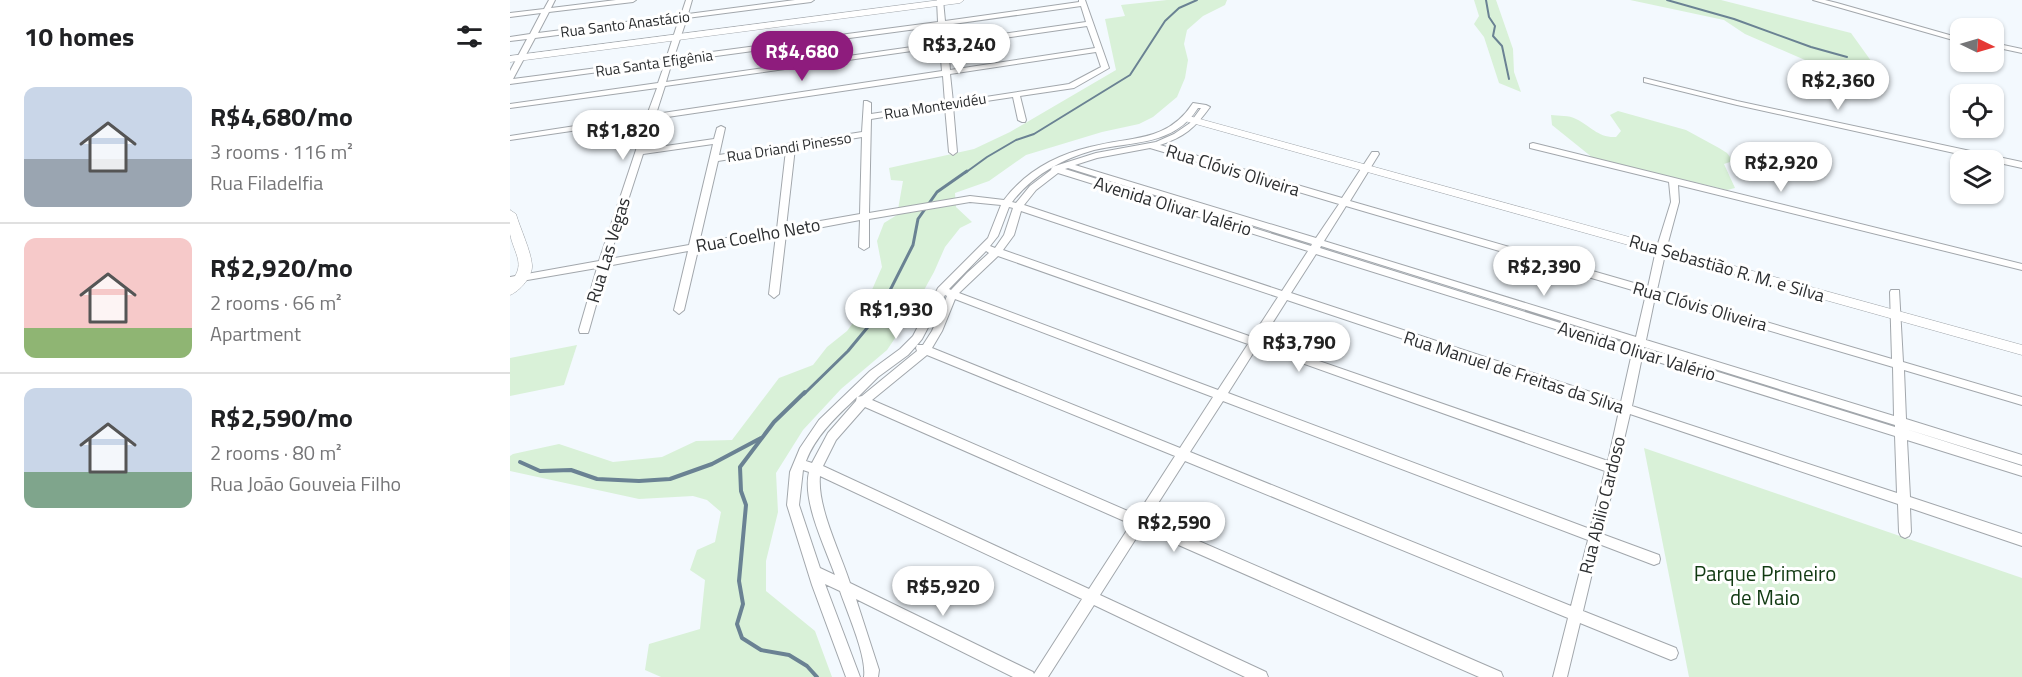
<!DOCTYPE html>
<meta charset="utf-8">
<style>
:root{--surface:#fff;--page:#f2f2f2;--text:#202124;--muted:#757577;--line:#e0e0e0;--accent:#8e1c7d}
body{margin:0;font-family:"Titillium Web",sans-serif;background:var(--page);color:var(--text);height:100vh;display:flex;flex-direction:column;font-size:22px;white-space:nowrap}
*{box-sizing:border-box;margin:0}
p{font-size:20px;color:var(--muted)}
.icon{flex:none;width:33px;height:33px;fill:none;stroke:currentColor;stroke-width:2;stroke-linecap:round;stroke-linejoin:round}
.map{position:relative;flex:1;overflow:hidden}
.drawer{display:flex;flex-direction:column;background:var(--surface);width:510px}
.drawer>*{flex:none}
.needle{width:39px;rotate:95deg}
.controls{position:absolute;left:1440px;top:18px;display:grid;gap:12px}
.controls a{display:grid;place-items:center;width:54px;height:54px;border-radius:12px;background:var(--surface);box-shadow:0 2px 4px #0004;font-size:30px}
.price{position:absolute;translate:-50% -51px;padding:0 14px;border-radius:21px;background:#fff;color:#222;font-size:20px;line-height:39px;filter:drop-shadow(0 2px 3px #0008)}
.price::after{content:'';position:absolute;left:50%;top:36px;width:18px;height:14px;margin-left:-9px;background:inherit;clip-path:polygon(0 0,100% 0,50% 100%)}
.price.active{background:var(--accent);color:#fff}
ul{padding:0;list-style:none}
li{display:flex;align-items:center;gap:18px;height:150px;padding:0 24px}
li+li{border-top:2px solid var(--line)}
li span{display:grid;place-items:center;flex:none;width:168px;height:120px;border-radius:12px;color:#555}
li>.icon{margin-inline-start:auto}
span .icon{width:72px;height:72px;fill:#fffc;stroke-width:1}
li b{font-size:26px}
h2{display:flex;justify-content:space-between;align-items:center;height:72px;padding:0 24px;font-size:26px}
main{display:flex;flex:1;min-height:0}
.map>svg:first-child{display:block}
.green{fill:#d9f1d8}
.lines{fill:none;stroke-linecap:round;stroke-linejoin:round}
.stream-far2{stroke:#6a8293;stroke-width:2}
.stream-far1{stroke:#6a8293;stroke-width:3}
.stream{stroke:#6a8293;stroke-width:4}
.minor-casing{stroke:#a2a7ac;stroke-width:2}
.tertiary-casing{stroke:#a2a7ac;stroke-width:1}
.minor{fill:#fff;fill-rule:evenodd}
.tertiary{fill:#fff;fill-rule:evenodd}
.labels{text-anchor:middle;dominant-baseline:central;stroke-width:6;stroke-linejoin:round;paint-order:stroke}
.far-street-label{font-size:15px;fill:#2c2e30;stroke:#fff}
.street-label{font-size:18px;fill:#2c2e30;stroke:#fff}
.near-park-label{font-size:21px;fill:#113a12;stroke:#fff}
</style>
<main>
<section class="drawer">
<h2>10 homes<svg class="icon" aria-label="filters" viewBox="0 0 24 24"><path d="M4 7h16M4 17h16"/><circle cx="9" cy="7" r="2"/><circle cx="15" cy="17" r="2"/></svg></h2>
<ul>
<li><span style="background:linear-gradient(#c9d6e8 60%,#9aa5b1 0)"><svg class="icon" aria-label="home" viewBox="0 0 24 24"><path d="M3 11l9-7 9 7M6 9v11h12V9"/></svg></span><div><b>R$4,680/mo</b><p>3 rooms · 116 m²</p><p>Rua Filadelfia</p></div></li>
<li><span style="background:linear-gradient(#f6c9c9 75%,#8fb573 0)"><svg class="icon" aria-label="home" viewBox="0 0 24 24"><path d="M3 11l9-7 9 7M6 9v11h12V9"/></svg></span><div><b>R$2,920/mo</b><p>2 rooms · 66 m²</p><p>Apartment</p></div></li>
<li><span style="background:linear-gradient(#c9d6e8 70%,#7fa58c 0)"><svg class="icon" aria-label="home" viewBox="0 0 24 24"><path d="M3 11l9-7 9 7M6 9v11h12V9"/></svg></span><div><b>R$2,590/mo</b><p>2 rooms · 80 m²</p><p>Rua João Gouveia Filho</p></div></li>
</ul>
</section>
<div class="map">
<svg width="1512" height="677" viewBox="0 0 1512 677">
<rect width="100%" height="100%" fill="#f3f9fe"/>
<g class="green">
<path d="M657,0H717L715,5L693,16L677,30L674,44L678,60L675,78L667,97L643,117L629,124L592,132L516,155L479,181L445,193L446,207L462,222L450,228L435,247L424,272L398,319L377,350L331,389L293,430L266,473L268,512L256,561V591L305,631L322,677H151L135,670L139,644L190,629L195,580L180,570L187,550L205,542L211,512L197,500L183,496L129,499L0,471V456L3,454L49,444L103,462L152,457L186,441L222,440L269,378L303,365L317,347L337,331L354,308L372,267L367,241L374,223L387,215L393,181L381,180L379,168L464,149L500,132L606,70L595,19L615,16L611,5Z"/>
<path d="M964,0H986L1003,49L1004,72L1011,92L989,83L974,37L964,24L969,16Z"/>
<path d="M1120,0H1211L1341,33L1364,65L1359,79L1353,81L1334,77L1235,34L1214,20Z"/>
<path d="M1108,111L1176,130L1209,148L1217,153L1223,161L1214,164L1225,188L1217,190L1083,158L1042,125L1041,115C1049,116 1059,115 1066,119C1081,126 1088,138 1106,137L1111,131L1100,115Z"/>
<path d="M67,345L54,385L0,396V358Z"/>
<path d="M1134,448L1512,578V677H1179Z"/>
</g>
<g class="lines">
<g class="stream-far2">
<path d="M976,0L979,17L985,26L983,36L992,46L999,79"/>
<path d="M1157,0L1224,19L1301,47L1337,57"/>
<path d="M455,173L477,157L506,140L524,134L620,75L655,21L669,8L687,0"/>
</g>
<path class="stream-far1" d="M294,394L338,351L367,316L403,245L408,219L427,192L457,171"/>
<g class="stream">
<path d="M295,392L264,422L230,467L231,491L236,505L229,581L233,604L227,624L232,638L251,650L279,655L297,666L307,677"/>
<path d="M10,462L30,471L61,470L87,479L129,481L160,479L202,464L251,438"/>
</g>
<defs>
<g id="minor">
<path d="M39,0H45L41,8L106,0H126L123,2L39,12L28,33L171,15L176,0H182L178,14L285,0H304L301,2L177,18L164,57L428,22L427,0H433L435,21L569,2V0H575L599,68L564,88L510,96L516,120L515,122H512L508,120L503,97L443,106L447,152L443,155L439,152L435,107L361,119L359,213L460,196L494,200C515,172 546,155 580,147C621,136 657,143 683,103L696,105L700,107C685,128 674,137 650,145L832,198L862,152H868L869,154L840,201L1138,287L1146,250L1161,202L1159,182L1020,148V144L1023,143L1512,264V270L1168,185L1169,202L1156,250L1147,290L1382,359L1380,292L1381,290H1389L1393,362L1512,397V405L1394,370L1396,419L1512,455V465L1396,429L1512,466V476L1397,440L1400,497L1512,534V546L1400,508L1401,532L1399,536L1395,538L1391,536L1389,532L1388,504L1120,414L1092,534L1149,555L1150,559L1149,563L1144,565L1089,544L1073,611L1166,648L1168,653L1166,658L1161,660L1070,623L1057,677H1043L1058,618L675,461L638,519L991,672L993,677H969L632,529L590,595L756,672L758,677H735L584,605L538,677H503L346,599L369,670L368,677H354C357,656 337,612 330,591L315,584L350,677H336L302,585L277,505L280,472L290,448L309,420L360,371L390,349L403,336L428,288L478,238L491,205L460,202L359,219V247L354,250L349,247L350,220L276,234L269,294L264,298L259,294L266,235L188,250L174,310L169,314L164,310L178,251L97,266L79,330L78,333H70L69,330L87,268L0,283V277L89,261L136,120L0,140V136L137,115L147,88L0,108V104L148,83L155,63L0,84V71L17,39L0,41V37L20,34L31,13L0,17V13L34,9ZM571,6L576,22L437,42L436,25ZM169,19L156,59L3,79L25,38ZM429,26L430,43L156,82L162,62ZM577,26L585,48L440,70L438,46ZM430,47L432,71L146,114L155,86ZM586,52L591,67L559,84L443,102L440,74ZM433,76L435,103L361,114V103L357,101H354L352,132L209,155L215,128L211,126L207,128L204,139L135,149L144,119ZM688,108H691L680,123L664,134L646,142L586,153L542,167L541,170L520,186L506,203L502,202C523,175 552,159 584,150C623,141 664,146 688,108ZM352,137L350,214L276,227L285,148ZM203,144L179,245L99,259L133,154ZM640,148L829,204L806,238L565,165L587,158ZM276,150L267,229L189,243L208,161ZM558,168L802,244L801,246L555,169ZM548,173L798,251L772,291L514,205L526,190ZM836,206L1136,294L1126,337L814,241ZM499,207L503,208L494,235L485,248L480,246L488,236ZM511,211L768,297L742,337L493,250L504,235ZM811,246L1125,344L1124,346L810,248ZM476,251L479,253L457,273L441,290L439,289ZM806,254L1122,353L1111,402L781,293ZM488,256L738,344L708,390L449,293ZM435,295L437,296L422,331L413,345H407L412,339ZM1145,297L1383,367L1384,416L1136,340ZM445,299L703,397L670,448L422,348L432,331ZM777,300L1109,411L1098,461L751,341ZM407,345L406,348L407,351L402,355L352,396L348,397L368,377L398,355ZM747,347L1095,471L1080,529L718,393ZM1134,347L1385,425V427L1134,349ZM417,355L665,456L627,515L362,400ZM1132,357L1385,436L1387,493L1122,406ZM347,397L346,401L318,433L302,463L296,461C306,435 327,416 347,397ZM713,401L1078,540L1061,606L680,452ZM355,407L621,524L579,589L313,466L326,440ZM293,470L299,472C292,501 315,547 325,575L310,568L289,505ZM310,476L572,599L524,674L523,672L340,583C330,552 307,507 310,476Z"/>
<path d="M1303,0H1315L1327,3L1450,38V42Z"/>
<path d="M1484,43L1512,49V53L1484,47Z"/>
<path d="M1134,78L1227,101L1512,162V168L1227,105L1134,82Z"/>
</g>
<g id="tertiary">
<path d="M430,0H454L450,3L0,62V56Z"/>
<path d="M679,116L1512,345V355L675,121L674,119Z"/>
<path d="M0,210L6,214C10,228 21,251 22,265C23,276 10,291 0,295V282C17,265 4,254 0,234C0,227 0,218 0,210Z"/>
</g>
</defs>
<use href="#minor" class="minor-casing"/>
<use href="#tertiary" class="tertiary-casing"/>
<use href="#minor" class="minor"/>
<use href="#tertiary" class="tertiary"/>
</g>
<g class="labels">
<g class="far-street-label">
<text transform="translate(115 24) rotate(-7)">Rua Santo Anastácio</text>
<text transform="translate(144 63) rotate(-8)">Rua Santa Efigênia</text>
<text transform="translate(425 106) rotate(-9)">Rua Montevidéu</text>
<text transform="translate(279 147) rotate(-9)">Rua Driandi Pinesso</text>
</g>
<g class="street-label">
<text transform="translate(723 170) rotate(17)">Rua Clóvis Oliveira</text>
<text transform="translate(663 206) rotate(17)">Avenida Olivar Valério</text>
<text transform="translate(248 235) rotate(-10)">Rua Coelho Neto</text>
<text transform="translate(98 250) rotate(-73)">Rua Las Vegas</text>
<text transform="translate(1217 268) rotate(16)">Rua Sebastião R. M. e Silva</text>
<text transform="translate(1190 306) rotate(16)">Rua Clóvis Oliveira</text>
<text transform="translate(1127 351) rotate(17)">Avenida Olivar Valério</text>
<text transform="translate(1004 372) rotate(18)">Rua Manuel de Freitas da Silva</text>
<text transform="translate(1092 505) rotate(-76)">Rua Abilio Cardoso</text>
</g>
<g class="near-park-label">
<text x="1255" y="573">Parque Primeiro<tspan x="1255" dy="24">de Maio</tspan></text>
</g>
</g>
</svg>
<div class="controls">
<a><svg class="needle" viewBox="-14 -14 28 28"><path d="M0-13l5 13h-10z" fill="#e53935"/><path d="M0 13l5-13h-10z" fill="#757577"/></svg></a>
<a><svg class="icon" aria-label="locate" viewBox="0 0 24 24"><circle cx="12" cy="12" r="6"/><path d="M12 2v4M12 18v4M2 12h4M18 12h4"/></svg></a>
<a><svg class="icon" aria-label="layers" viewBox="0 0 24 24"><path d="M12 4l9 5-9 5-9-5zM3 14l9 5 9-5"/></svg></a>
</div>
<b class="price" style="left:449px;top:75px">R$3,240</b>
<b class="price active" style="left:292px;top:82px">R$4,680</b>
<b class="price" style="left:1328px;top:111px">R$2,360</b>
<b class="price" style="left:113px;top:161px">R$1,820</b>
<b class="price" style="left:1271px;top:193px">R$2,920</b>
<b class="price" style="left:1034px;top:297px">R$2,390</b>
<b class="price" style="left:386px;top:340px">R$1,930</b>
<b class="price" style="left:789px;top:373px">R$3,790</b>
<b class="price" style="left:664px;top:553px">R$2,590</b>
<b class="price" style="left:433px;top:617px">R$5,920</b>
</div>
</main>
